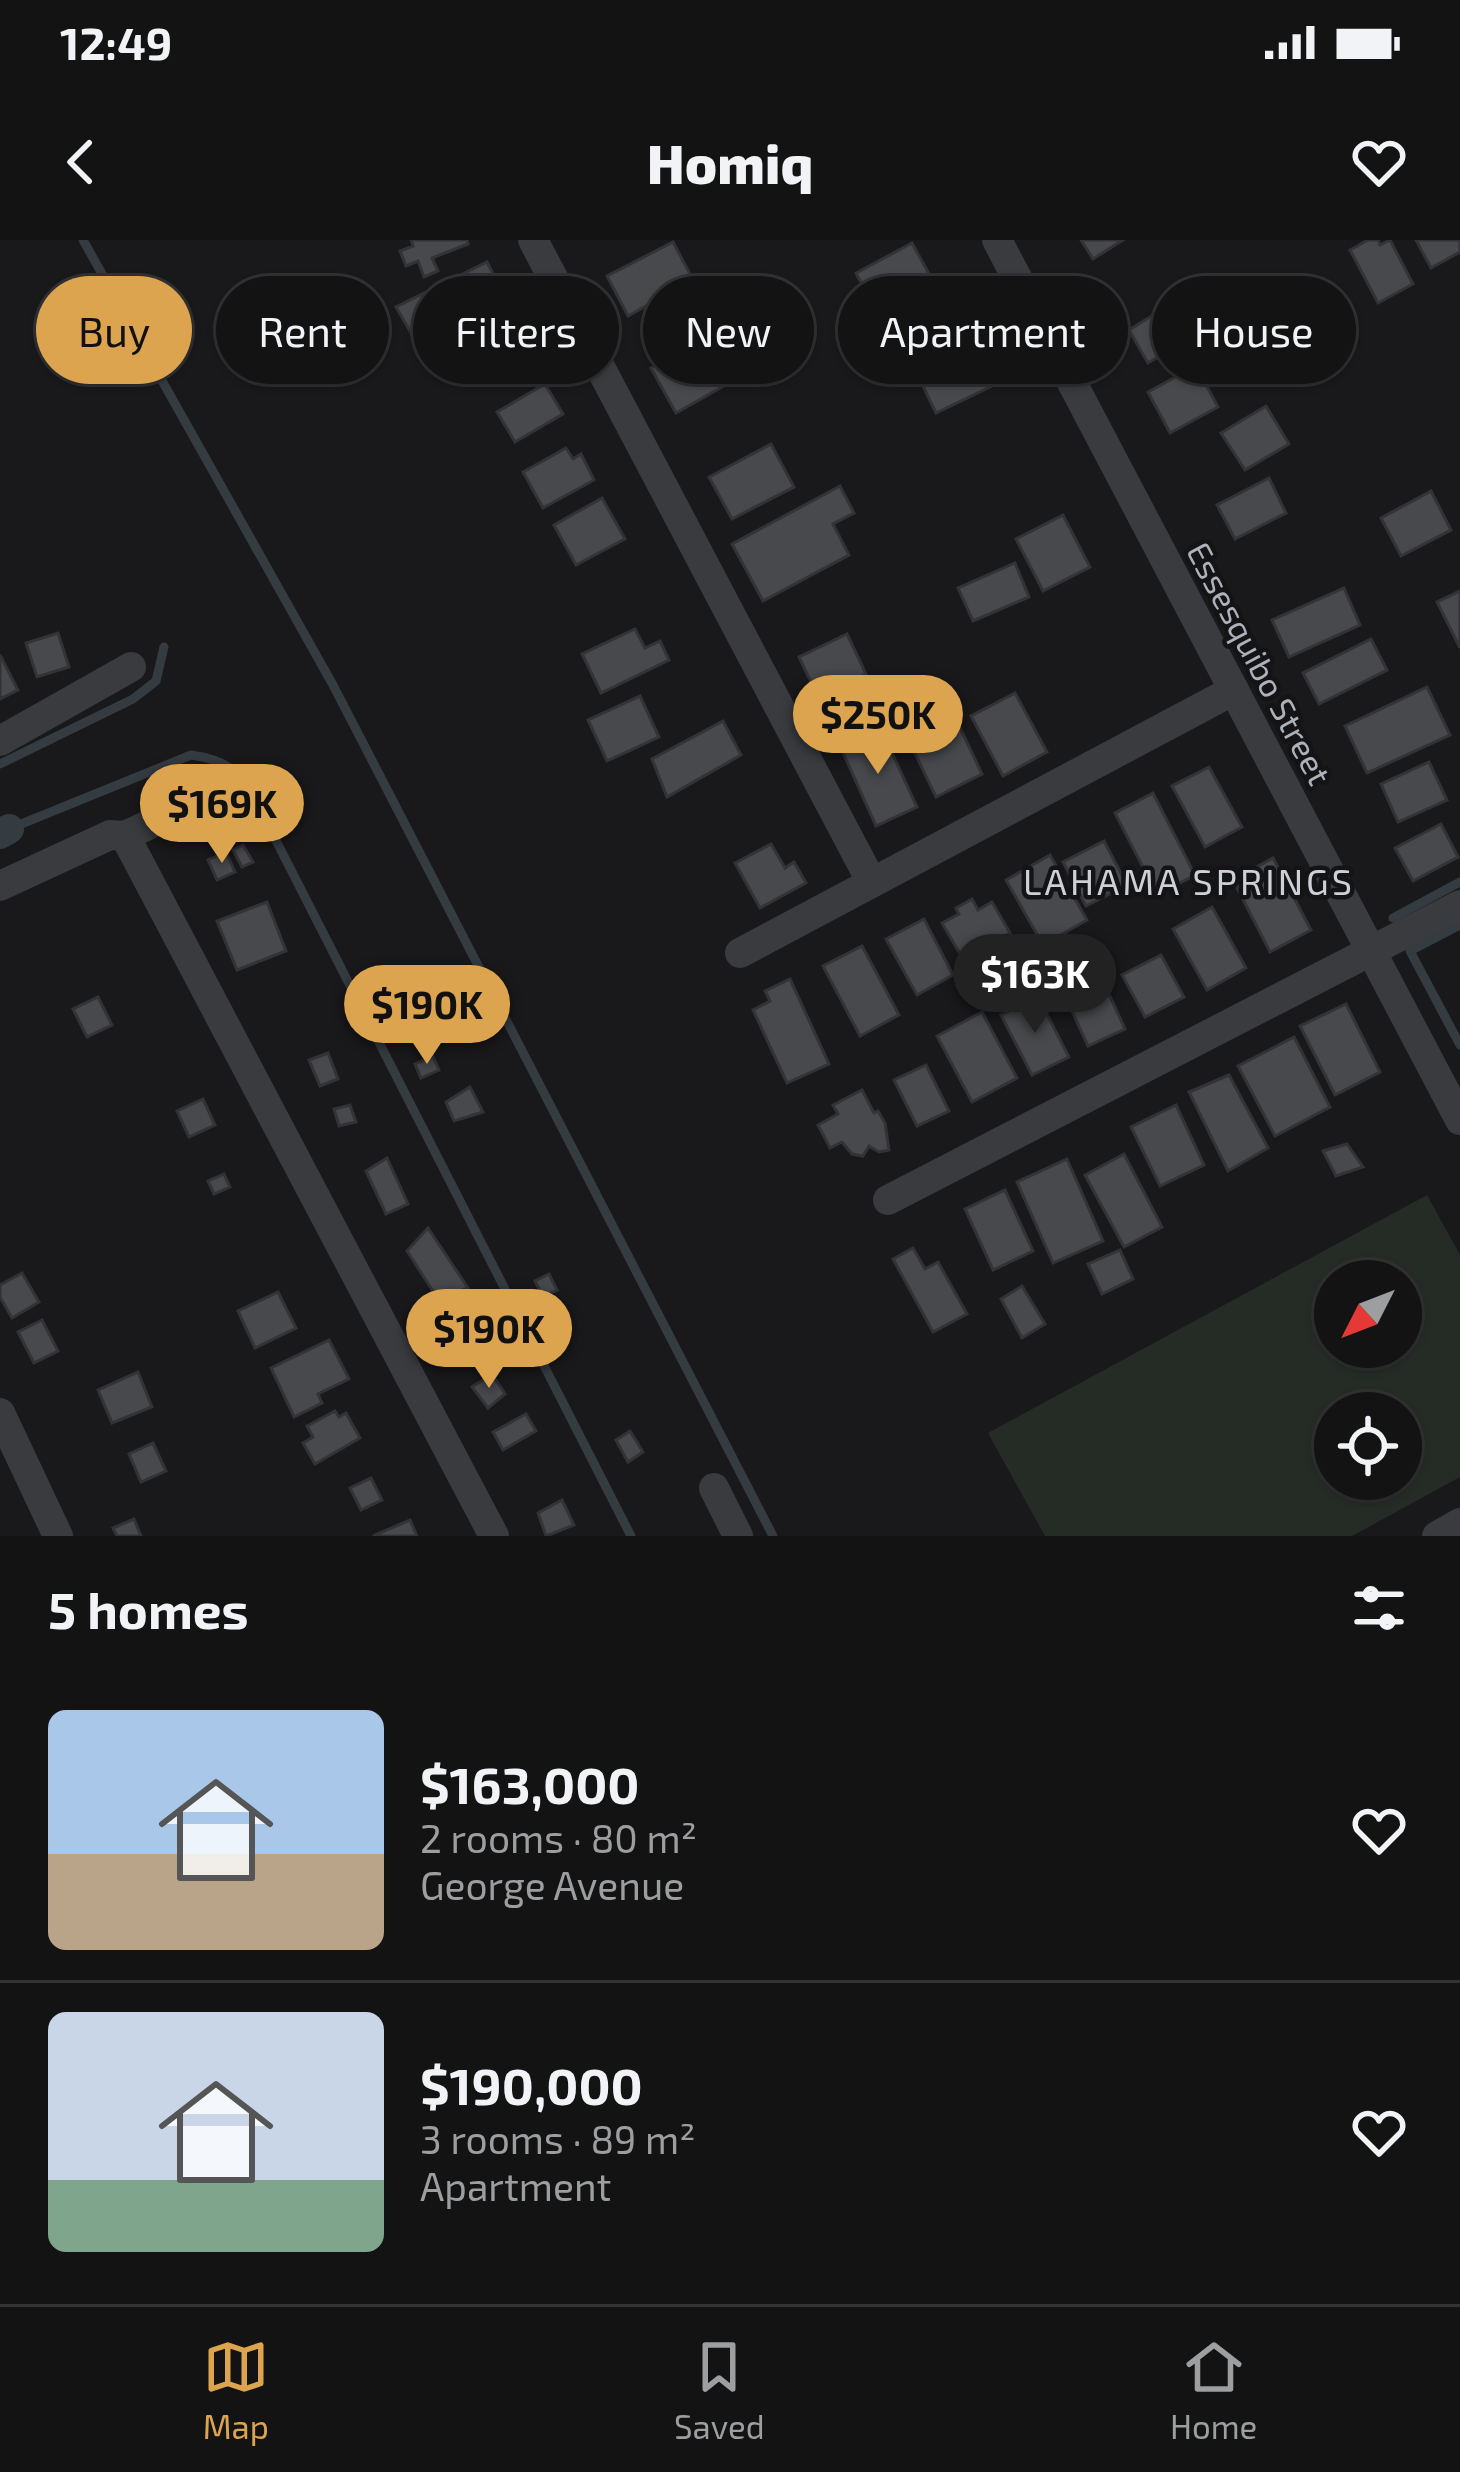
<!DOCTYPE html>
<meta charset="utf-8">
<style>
:root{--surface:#131314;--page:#1c1c1d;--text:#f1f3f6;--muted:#9d9ea0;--line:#323234;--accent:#dda44f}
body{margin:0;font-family:"Exo 2",sans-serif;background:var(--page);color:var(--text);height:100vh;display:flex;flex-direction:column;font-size:45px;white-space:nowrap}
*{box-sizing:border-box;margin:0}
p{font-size:39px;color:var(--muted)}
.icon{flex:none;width:66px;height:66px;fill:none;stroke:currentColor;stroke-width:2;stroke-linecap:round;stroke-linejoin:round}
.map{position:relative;height:1296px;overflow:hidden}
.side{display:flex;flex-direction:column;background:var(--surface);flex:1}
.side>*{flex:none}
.guide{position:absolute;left:36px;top:36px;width:1389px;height:108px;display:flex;gap:24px}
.needle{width:78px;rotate:228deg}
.controls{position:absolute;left:1314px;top:1020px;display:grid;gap:24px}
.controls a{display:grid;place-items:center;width:108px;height:108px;border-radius:50%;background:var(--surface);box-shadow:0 3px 9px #0004,0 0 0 3px var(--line);font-size:60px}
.price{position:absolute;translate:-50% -102px;padding:0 27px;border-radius:42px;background:var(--accent);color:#111;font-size:39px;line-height:78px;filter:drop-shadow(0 3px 6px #0008)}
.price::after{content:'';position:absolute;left:50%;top:72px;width:36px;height:27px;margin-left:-18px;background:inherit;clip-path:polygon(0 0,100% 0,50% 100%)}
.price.active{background:#222;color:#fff}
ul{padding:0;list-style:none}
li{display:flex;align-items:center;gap:36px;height:300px;padding:0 48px}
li+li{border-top:3px solid var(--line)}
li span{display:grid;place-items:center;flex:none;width:336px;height:240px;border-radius:18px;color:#555}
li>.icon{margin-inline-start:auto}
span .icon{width:144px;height:144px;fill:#fffc;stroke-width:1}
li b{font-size:51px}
h2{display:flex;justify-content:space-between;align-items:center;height:144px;padding:0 48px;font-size:51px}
.pill{padding:0 42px;border-radius:54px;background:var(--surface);box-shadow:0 3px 9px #0004,0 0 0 3px var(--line);font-size:42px;line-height:108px}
.pill.active{background:var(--accent);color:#111}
.status{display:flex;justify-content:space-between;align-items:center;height:84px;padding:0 60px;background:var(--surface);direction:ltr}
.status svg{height:33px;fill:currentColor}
header{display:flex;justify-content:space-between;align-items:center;height:156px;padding:0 48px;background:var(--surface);font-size:54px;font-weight:800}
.dock{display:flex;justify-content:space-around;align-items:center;height:168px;border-top:3px solid var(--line);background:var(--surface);font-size:33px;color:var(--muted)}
.dock a{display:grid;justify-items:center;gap:6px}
.dock .active{color:var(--accent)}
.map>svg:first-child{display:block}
.grass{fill:#252c26;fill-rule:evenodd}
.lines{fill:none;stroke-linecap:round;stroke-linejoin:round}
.stream{stroke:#343c42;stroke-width:9}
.canal{stroke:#343c42;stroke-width:30}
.building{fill:#48494d;stroke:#333336;stroke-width:3}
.street{stroke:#3a3b3f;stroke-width:30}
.labels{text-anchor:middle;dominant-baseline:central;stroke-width:9;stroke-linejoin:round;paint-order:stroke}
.street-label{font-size:33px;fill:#adb1b9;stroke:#141416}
.neighbourhood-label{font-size:36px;letter-spacing:3px;fill:#cdd0d5;stroke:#141416}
</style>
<div class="status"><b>12:49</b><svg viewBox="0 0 49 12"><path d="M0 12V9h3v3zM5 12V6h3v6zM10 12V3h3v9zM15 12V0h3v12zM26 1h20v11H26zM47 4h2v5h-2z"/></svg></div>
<header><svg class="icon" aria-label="back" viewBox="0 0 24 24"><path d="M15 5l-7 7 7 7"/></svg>Homiq<svg class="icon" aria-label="heart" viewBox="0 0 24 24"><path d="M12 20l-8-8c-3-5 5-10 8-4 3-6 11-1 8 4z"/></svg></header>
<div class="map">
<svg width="1460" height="1296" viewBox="0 0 1460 1296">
<rect width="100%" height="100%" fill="#19191b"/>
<path class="grass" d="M1427,955L1460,1015V1237L1352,1296H1045L988,1193ZM1335,1041H1401V1107H1335ZM1335,1173H1401V1239H1335Z"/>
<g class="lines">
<g class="stream">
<path d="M83,0L333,445L773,1296"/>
<path d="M0,524L133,459L156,441L164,407"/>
<path d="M9,589L191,515C240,522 242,539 265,579L631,1296"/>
<path d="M1393,678L1460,642"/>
<path d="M1460,685L1410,711L1460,805"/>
</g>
<path class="canal" d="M0,594L9,589"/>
</g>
<g class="building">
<path d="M411,0H467L468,4L432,18L438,31L424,37L418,21L406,26L400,11L413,6Z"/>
<path d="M1081,0H1123L1093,19Z"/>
<path d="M1368,0H1378L1380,5L1390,0L1413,44L1378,63L1350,10Z"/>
<path d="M1416,0H1460V12L1431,28Z"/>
<path d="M673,2L697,47L656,68L646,66L628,76L607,36Z"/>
<path d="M912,3L934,43L877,73L856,33Z"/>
<path d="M487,22L509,64L422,112L396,67Z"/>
<path d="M1303,39L1331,94L1296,112L1268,57Z"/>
<path d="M1176,61L1196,95L1148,123L1129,90Z"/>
<path d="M713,94L738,138L676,173L651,128Z"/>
<path d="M976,105L996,144L936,173L917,134Z"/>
<path d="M1196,126L1218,167L1170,193L1148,152Z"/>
<path d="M545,144L563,174L515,202L497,172Z"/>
<path d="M1266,166L1289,204L1245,230L1221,193Z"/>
<path d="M771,204L794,247L732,279L709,237Z"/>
<path d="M566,208L573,219L581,214L594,240L543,268L523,232Z"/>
<path d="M1269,238L1286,273L1235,299L1217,265Z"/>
<path d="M840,246L854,273L833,284L849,315L763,361L732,304Z"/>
<path d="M1431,251L1451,290L1401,316L1381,278Z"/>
<path d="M602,258L625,299L576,325L554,285Z"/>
<path d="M1063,275L1090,327L1043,351L1016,299Z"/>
<path d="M1015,323L1029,357L973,381L958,348Z"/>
<path d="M1344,348L1360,385L1289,417L1272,380Z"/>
<path d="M1460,351V408L1437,362Z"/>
<path d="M635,389L645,408L660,401L669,420L601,453L582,414Z"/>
<path d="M58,393L69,427L37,437L26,403Z"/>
<path d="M847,394L866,434L818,457L799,417Z"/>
<path d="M1371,399L1387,430L1319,464L1303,433Z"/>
<path d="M0,415L18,450L0,459Z"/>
<path d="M1427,447L1450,495L1367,533L1345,486Z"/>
<path d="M942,450L982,534L936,557L898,478Z"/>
<path d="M1015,453L1047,512L1003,536L971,476Z"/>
<path d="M640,456L659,497L607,521L588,480Z"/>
<path d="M723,481L741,515L667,557L652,519Z"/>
<path d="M880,487L917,567L876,586L840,506Z"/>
<path d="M1429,522L1447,560L1398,582L1381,544Z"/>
<path d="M1209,527L1242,587L1205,607L1172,546Z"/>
<path d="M1153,553L1195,635L1157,655L1115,573Z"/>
<path d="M1441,584L1458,617L1413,641L1395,608Z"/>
<path d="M1104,601L1127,645L1086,666L1063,622Z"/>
<path d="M771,604L785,628L794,622L806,643L760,668L735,623Z"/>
<path d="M243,605L253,622L242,627L233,610Z"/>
<path d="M226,612L235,632L217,640L208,620Z"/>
<path d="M1050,615L1087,680L1043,705L1006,640Z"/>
<path d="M1273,618L1311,690L1270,712L1233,640Z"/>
<path d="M972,659L978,670L992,662L1010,693L963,719L942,683L959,674L956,668Z"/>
<path d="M267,662L286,711L237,730L217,681Z"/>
<path d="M1212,667L1246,728L1207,750L1173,689Z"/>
<path d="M924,679L953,735L917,755L886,699Z"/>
<path d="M862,706L899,775L860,796L823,726Z"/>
<path d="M1161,715L1184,757L1145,777L1122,735Z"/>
<path d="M790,739L829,824L787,843L753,770L770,761L765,751Z"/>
<path d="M1102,739L1125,789L1088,806L1065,756Z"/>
<path d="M98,757L112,785L87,797L73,769Z"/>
<path d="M1038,757L1069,817L1032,835L1001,775Z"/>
<path d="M1346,764L1380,832L1335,855L1300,786Z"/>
<path d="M982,772L1017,838L972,862L937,796Z"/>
<path d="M1294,797L1330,867L1275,896L1238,826Z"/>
<path d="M328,813L338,839L320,846L309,820Z"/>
<path d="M433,816L439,830L421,838L415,824Z"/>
<path d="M926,825L949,871L917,886L894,840Z"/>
<path d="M1229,835L1268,908L1228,931L1189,852Z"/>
<path d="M470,847L483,872L454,881L446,862Z"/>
<path d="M862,850L874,873L878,871L885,883L889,910L879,912L869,906L863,916L852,914L842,902L830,908L818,885L838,874L833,865Z"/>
<path d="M203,859L215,885L189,897L177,871Z"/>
<path d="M350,865L356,882L339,886L334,869Z"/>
<path d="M1176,865L1204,925L1160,946L1131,887Z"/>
<path d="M1347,904L1363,927L1336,936L1323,911Z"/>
<path d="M1124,914L1162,987L1124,1007L1085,935Z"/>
<path d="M387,918L408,964L386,974L366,931Z"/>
<path d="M1067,919L1103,1001L1053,1023L1017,942Z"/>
<path d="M224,934L230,947L214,954L208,941Z"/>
<path d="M1005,950L1033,1011L993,1030L965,969Z"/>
<path d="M428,988L468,1048L438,1059L407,1011Z"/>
<path d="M913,1008L925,1029L938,1022L967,1074L933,1092L893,1019Z"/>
<path d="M1120,1010L1133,1039L1102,1054L1088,1024Z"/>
<path d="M22,1033L39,1062L12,1078L0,1057V1045Z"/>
<path d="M549,1034L557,1050L543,1057L535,1041Z"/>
<path d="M1022,1046L1045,1084L1022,1098L1001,1059Z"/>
<path d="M278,1052L296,1088L255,1108L238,1071Z"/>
<path d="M453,1074L463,1093L448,1100L438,1081Z"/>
<path d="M42,1080L58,1111L34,1123L18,1092Z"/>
<path d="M329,1100L349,1139L318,1154L322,1163L294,1177L271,1128Z"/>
<path d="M138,1132L152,1167L112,1183L98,1150Z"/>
<path d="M492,1134L505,1154L488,1168L472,1147Z"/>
<path d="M335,1171L339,1177L346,1173L360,1198L315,1224L303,1203L313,1197L307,1186Z"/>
<path d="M526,1174L536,1191L503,1210L493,1192Z"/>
<path d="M630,1191L643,1212L628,1222L616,1200Z"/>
<path d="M153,1203L166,1231L141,1242L129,1214Z"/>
<path d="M371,1238L382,1260L361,1270L350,1248Z"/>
<path d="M562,1260L574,1285L546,1296L538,1273Z"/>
<path d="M134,1279L141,1296H117L113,1288Z"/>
<path d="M410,1280L417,1296H373Z"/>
</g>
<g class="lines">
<g class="street">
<path d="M533,0L871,641"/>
<path d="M997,0L1460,880"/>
<path d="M0,501L131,427"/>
<path d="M125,596L494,1296"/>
<path d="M0,646L110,595L125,596L182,569"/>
<path d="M740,713L1234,450"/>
<path d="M888,960L1460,665"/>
<path d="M0,1173L58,1296"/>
<path d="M714,1248L738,1296"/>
<path d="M1437,1296L1460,1283"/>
</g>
</g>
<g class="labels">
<g class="street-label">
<text transform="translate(1260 423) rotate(62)">Essesquibo Street</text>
</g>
<g class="neighbourhood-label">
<text x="1189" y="640">LAHAMA SPRINGS</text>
</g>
</g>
</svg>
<div class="controls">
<a><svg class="needle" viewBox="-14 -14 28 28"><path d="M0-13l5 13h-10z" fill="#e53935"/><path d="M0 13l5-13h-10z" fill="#9d9ea0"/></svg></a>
<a><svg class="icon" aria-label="locate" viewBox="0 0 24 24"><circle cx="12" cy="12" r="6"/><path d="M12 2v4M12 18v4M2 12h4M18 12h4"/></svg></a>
</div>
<b class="price" style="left:878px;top:537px">$250K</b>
<b class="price" style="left:222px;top:626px">$169K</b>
<b class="price active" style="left:1035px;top:796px">$163K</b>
<b class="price" style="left:427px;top:827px">$190K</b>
<b class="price" style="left:489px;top:1151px">$190K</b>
<div class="guide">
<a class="pill active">Buy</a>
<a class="pill">Rent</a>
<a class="pill">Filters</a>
<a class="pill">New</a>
<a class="pill">Apartment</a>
<a class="pill">House</a>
</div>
</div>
<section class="side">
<h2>5 homes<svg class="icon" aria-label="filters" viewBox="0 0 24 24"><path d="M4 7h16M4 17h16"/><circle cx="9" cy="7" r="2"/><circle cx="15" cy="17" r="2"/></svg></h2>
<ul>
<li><span style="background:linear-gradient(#a9c7e8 60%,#b9a48a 0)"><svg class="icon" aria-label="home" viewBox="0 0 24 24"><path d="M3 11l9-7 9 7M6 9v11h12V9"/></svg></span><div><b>$163,000</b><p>2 rooms · 80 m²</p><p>George Avenue</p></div><svg class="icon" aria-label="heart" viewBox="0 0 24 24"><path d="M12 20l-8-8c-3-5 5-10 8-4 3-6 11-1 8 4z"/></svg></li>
<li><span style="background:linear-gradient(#c9d6e8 70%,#7fa58c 0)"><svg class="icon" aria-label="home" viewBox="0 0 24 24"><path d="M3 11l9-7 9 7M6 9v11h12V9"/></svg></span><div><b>$190,000</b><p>3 rooms · 89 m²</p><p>Apartment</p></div><svg class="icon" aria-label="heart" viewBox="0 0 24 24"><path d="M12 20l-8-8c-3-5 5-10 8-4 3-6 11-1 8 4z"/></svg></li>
</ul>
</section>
<nav class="dock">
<a class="active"><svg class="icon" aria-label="map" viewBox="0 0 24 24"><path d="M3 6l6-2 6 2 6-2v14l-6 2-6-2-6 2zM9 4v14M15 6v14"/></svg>Map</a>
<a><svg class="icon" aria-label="saved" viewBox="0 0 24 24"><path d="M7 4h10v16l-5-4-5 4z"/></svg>Saved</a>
<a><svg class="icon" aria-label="home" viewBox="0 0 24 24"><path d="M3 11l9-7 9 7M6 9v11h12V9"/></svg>Home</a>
</nav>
